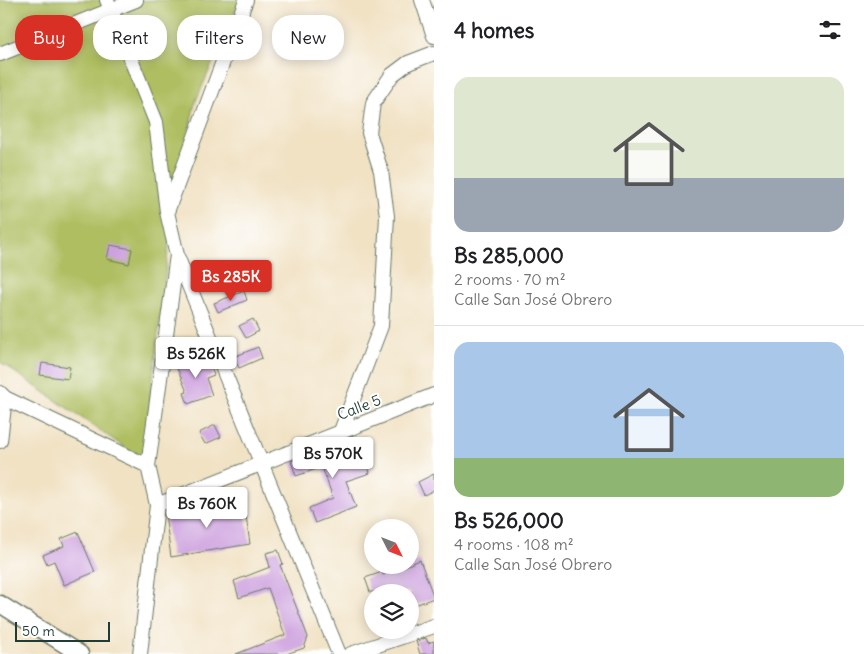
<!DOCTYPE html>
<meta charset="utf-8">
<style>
:root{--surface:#fff;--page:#f6f6f6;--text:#202124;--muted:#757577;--line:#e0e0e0;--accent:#d93025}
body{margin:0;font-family:Delius,sans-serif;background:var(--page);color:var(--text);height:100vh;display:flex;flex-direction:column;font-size:19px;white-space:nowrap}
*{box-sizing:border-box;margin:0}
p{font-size:16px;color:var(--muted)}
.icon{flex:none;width:28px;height:28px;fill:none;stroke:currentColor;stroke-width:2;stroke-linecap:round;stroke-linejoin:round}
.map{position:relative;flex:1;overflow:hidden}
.sheet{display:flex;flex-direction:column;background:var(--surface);width:430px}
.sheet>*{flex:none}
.guide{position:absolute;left:15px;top:15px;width:344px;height:45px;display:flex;gap:10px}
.needle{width:32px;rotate:132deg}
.fabs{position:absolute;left:364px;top:519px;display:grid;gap:10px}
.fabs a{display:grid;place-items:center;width:55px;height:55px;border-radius:50%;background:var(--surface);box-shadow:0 2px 12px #0003;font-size:25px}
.scale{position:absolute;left:15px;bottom:12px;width:95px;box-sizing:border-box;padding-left:5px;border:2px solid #1f3d34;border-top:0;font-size:14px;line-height:18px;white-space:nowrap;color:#1f3d34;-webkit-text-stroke:4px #fff;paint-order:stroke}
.price{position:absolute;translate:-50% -42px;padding:0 11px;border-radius:5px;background:#fff;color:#222;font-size:16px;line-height:32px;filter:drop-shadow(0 1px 2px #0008)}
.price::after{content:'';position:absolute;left:50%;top:30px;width:15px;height:11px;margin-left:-8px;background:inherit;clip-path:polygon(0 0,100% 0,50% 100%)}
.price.active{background:var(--accent);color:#fff}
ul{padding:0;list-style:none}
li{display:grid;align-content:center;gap:10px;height:265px;padding:0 20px}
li+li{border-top:1px solid var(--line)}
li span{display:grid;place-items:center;height:155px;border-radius:15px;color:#555}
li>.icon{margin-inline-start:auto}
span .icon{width:90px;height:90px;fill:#fffc;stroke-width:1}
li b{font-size:21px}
h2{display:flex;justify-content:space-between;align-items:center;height:60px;padding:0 20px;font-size:21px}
.chip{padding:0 18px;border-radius:20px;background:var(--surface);box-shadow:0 2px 12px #0003;font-size:18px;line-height:45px}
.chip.active{background:var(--accent);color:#fff}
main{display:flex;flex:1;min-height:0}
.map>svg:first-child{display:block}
.green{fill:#afbe60;stroke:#677e4a}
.building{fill:#cda1de}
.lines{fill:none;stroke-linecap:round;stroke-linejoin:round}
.minor-casing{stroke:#687766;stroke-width:16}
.major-casing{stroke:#687766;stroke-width:19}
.minor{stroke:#fff;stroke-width:14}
.major{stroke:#fff;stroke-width:16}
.labels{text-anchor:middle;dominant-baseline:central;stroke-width:4;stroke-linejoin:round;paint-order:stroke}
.street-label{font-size:15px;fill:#1f3d34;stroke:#fff}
</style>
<main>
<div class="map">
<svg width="434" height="654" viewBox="0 0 434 654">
<rect width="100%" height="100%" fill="#fff"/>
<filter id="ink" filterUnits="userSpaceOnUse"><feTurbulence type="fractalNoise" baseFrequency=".02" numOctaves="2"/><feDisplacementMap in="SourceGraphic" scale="10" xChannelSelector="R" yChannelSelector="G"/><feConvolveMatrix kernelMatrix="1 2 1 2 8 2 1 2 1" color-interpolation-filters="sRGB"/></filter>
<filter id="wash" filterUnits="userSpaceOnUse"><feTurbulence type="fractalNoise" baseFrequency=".0096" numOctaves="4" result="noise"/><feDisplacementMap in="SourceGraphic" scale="20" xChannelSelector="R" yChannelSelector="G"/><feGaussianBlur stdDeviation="1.12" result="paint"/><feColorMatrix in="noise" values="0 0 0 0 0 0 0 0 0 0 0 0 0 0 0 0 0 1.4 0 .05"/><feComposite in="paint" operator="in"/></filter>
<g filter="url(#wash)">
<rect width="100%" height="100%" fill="#f1e2c4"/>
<path class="green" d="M0,0H240L195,103L175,193L143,460L0,362Z"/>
<g id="blocks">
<g class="building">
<path d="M110,245L132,249L129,264L107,259Z"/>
<path d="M244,291L247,300L218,312L214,303Z"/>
<path d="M253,319L259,331L246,338L239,326Z"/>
<path d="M258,347L262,358L239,368L234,357Z"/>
<path d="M206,356L214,375L206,378L212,395L188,404L184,393L187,392L177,368Z"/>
<path d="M42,363L70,367L68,379L40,375Z"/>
<path d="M215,425L221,437L205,444L199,433Z"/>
<path d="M332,445L338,460L364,452L370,473L346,481L356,507L315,523L309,508L333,498L322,467L296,476L291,461Z"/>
<path d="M434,474V490L424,495L418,482Z"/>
<path d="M244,502L250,544L171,557L165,514Z"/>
<path d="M78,532L95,572L64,585L54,561L47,564L43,555L64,546L61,539Z"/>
<path d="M278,550L283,564L280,565L308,637L304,648L286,654H236L285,635L268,588L239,598L234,581L270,567L266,553Z"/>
<path d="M420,560L434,598L412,606L410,601V592H370L365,578L382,572L383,575Z"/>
<path d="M426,638L428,643L434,641V654H420L416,641Z"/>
</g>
</g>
</g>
<g filter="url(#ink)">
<use href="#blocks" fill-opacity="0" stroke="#687766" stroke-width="1"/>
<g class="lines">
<defs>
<g id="minor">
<path d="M107,0L156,122L167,212L177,255L148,466L157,505L140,654"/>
<path d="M422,0L434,36"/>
<path d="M0,54L136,0"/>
<path d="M168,209L246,0"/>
<path d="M177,256L339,654"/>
<path d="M0,393L5,398L148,466"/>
<path d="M341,431L381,326L387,216L381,171L369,133L373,103L392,75L408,63L434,53"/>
<path d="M0,441L5,398"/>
<path d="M157,505L434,395"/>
<path d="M351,654L434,626"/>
</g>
<path id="major" d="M0,604L80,654"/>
</defs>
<use href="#minor" class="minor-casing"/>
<use href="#major" class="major-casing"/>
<use href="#minor" class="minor"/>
<use href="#major" class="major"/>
</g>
</g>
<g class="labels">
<g class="street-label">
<text transform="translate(359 407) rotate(-21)">Calle 5</text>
</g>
</g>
</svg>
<div class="fabs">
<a><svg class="needle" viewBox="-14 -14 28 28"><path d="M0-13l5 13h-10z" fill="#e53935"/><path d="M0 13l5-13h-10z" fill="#757577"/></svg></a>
<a><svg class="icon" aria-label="layers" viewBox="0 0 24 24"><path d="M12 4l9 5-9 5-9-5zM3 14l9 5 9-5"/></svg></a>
</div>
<div class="scale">50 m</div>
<b class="price active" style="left:231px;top:302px">Bs 285K</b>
<b class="price" style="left:196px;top:379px">Bs 526K</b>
<b class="price" style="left:333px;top:479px">Bs 570K</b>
<b class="price" style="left:207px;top:529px">Bs 760K</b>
<div class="guide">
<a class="chip active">Buy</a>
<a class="chip">Rent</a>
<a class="chip">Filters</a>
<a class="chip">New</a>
</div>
</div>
<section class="sheet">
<h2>4 homes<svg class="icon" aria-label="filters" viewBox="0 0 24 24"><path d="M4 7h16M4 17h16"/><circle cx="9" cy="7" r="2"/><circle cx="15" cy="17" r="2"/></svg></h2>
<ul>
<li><span style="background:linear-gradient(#dfe7d0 65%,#9aa5b1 0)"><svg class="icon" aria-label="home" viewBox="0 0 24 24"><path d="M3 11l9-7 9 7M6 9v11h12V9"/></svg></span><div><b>Bs 285,000</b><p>2 rooms · 70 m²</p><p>Calle San José Obrero</p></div></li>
<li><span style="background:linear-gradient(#a9c7e8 75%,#8fb573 0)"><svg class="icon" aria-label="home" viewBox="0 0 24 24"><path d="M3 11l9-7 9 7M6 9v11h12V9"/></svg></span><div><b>Bs 526,000</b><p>4 rooms · 108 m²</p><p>Calle San José Obrero</p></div></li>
</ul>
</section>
</main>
